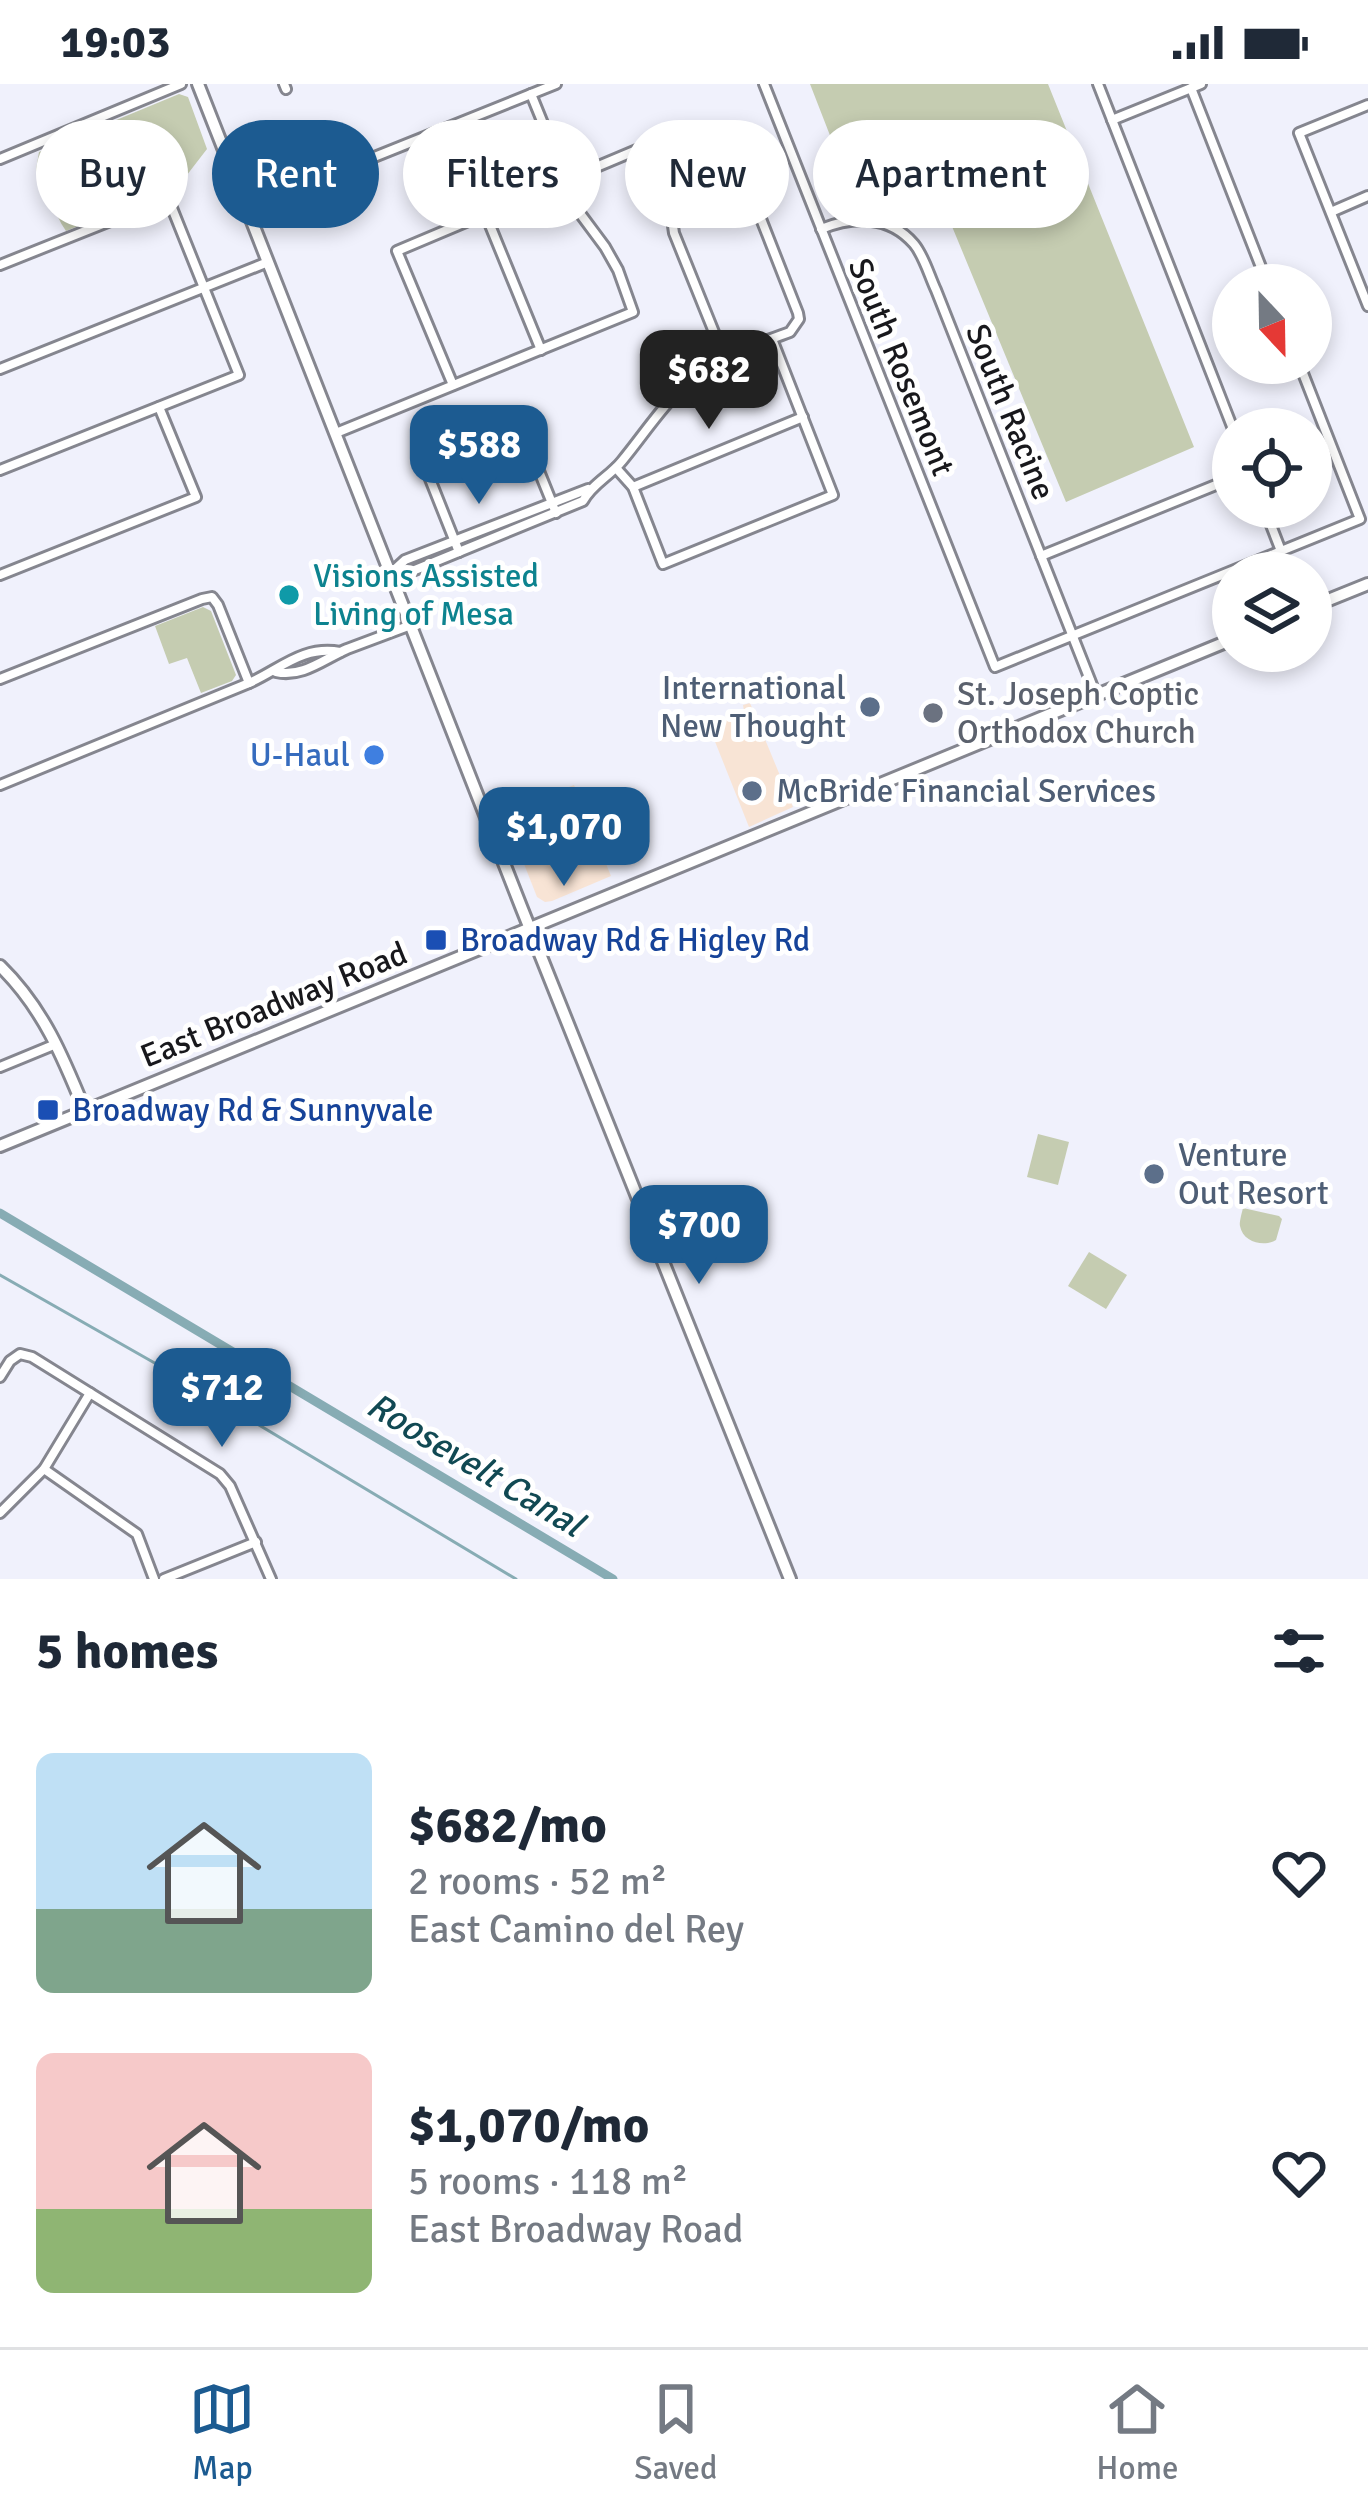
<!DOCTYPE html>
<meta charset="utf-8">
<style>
:root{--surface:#fff;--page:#f2f2f3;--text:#1f2937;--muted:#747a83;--line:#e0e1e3;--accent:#1c5b91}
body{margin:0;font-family:Signika,sans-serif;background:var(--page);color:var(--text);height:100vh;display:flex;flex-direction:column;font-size:45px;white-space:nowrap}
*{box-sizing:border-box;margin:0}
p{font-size:39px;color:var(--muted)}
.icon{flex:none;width:66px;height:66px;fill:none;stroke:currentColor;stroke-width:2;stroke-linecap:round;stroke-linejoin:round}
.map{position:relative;height:1495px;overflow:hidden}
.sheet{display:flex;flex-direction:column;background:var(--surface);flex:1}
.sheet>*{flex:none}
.guide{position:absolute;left:36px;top:36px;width:1296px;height:108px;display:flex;gap:24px}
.needle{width:78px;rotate:158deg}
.buttons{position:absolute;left:1212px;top:180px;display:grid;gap:24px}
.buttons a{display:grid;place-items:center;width:120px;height:120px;border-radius:50%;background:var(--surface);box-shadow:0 6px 18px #0003;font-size:60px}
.price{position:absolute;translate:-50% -102px;padding:0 27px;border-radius:24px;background:var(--accent);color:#fff;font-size:39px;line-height:78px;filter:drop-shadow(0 3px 6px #0008)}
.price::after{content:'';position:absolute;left:50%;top:72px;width:36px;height:27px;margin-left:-18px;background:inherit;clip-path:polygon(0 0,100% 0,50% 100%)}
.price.active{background:#222;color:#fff}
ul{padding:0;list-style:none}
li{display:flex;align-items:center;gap:36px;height:300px;padding:0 36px}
li span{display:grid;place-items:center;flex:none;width:336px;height:240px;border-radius:18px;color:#555}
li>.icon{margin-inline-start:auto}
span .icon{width:144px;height:144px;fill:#fffc;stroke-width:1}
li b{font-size:51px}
h2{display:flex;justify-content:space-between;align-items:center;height:144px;padding:0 36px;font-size:51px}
.chip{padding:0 42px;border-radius:54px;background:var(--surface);box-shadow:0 6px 18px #0003;font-size:42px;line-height:108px}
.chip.active{background:var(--accent);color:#fff}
.status{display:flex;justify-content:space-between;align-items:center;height:84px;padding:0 60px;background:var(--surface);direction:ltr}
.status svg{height:33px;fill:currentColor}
.tabs{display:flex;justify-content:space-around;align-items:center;height:168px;border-top:3px solid var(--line);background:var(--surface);font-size:33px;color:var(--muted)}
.tabs a{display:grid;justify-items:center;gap:6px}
.tabs .active{color:var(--accent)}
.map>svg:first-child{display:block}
.commercial{fill:#f8e4d5}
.green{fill:#c5ccb1}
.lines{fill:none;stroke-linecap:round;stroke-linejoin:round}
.stream{stroke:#87acb4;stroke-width:3}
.canal{stroke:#87acb4;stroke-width:9}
.street-casing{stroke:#85868f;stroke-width:14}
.secondary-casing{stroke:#85868f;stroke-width:16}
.street{stroke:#fff;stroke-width:8}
.secondary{stroke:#fff;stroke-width:10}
.culture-dot{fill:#0f9aa8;stroke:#fff;stroke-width:4.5}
.service-dot{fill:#5c6f8a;stroke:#fff;stroke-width:4.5}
.worship-dot{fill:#6b7280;stroke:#fff;stroke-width:4.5}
.shop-dot{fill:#3f7fe0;stroke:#fff;stroke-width:4.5}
.transit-dot{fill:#1a4fb4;stroke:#fff;stroke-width:4.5}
.labels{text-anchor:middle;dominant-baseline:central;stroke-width:10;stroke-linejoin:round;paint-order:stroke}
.street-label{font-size:33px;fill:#18181c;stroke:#fff}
.culture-label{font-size:33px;fill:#0d838f;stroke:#fff;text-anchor:start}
.service-label{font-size:33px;fill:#4e5e75;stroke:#fff;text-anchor:start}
.worship-label{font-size:33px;fill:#5b616d;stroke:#fff;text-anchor:start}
.shop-label{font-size:33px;fill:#366cbe;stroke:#fff;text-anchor:end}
.transit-label{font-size:33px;fill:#164399;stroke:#fff;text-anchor:start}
.water-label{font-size:36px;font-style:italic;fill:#114953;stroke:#fff}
</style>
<div class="status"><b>19:03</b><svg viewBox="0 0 49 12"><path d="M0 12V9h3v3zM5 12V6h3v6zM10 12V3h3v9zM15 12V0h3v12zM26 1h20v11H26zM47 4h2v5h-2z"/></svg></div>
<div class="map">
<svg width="1368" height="1495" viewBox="0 0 1368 1495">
<rect width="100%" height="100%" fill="#f0f1fc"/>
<g class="commercial">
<path d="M750,619L793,723L749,743L708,640L744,627L743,621Z"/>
<path d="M574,701L611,792L552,817L545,818L537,813L504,729Z"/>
</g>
<g class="green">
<path d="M810,0H1048L1194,363L1066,418L951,140L916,100L845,90Z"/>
<path d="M179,10L188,13L207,65L173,109L160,108L66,147C53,129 50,105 36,86L39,68Z"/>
<path d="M203,523L211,527L236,591L232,597L201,609L187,574L169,580L155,542Z"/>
<path d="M1038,1050L1069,1058L1058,1101L1027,1093Z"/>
<path d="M1243,1124L1279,1132L1282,1135L1276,1156C1265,1163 1243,1159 1240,1142C1239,1139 1242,1128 1243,1124Z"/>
<path d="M1089,1168L1127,1191L1106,1225L1068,1202Z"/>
</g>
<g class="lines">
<path class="stream" d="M0,1191L174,1290L516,1495"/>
<path class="canal" d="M0,1129L613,1495"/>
<defs>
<g id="street">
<path d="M284,0L286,5"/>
<path d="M764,0L995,583L1360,435L1299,279"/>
<path d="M1098,0L1233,345"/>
<path d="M1191,4L1268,201"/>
<path d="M1368,21L1299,49L1368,222"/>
<path d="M1112,36L1201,0"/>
<path d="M0,75L181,0"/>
<path d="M247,124L556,0"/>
<path d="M1331,128L1368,112"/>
<path d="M485,129L541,266"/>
<path d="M821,145C853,132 889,131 914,160C924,172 929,191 936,206L1096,611"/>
<path d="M0,181L168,114L239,291L0,386"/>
<path d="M0,285L268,178"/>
<path d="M453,301L397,167L639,65"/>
<path d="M336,349L633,228L618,186L605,163L579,128L531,10"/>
<path d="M524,350L556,429"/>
<path d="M616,384L633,403L663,480L833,411L772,255"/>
<path d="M426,385L459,468"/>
<path d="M633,403L803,333"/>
<path d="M1264,423L1281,467"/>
<path d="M1041,472L1233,394"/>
<path d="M393,487L405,476L588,405"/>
<path d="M391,489L410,488L583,417C592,400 610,392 622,377C650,343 673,304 712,280C735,266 764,258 790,248L799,235L798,229L754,117L750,108L736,103L680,124L672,135L674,149L724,273"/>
<path d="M0,491L196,413L159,323"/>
<path d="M276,588C302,594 324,575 347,565C368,557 390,549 411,541"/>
<path d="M0,595L202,515L212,513L218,521L249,599"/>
<path d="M0,701L249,599C279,586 303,561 340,568"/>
<path d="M0,983L56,960"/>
<path d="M0,1293L10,1277L20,1270L32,1273L220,1390L230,1402L271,1495"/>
<path d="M44,1385L137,1450L154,1495"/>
<path d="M0,1429L44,1385L90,1309"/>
<path d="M164,1495L256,1458"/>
</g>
<g id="secondary">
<path d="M198,0L522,825L790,1495"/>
<path d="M1311,523L1368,500"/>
<path d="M0,882C43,924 63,973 85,1027"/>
<path d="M0,1062L1233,555"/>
</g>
</defs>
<use href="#street" class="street-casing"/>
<use href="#secondary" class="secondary-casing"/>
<use href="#street" class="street"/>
<use href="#secondary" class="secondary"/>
</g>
<circle class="culture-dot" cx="289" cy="511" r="12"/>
<g class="service-dot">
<circle cx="870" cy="623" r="12"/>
<circle cx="752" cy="707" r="12"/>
<circle cx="1154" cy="1090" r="12"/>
</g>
<circle class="worship-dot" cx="933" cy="629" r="12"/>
<circle class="shop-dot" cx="374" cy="671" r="12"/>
<g class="transit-dot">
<rect x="424" y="844" width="24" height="24" rx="6"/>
<rect x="36" y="1014" width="24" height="24" rx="6"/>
</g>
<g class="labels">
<g class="street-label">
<text transform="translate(901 283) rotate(68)">South Rosemont</text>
<text transform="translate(1010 328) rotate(68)">South Racine</text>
<text transform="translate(274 921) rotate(-22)">East Broadway Road</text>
</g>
<g class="culture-label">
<text x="313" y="492">Visions Assisted<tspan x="313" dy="38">Living of Mesa</tspan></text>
</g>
<g class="service-label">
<text x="846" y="604" text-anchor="end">International<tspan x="846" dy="38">New Thought</tspan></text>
<text x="776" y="707">McBride Financial Services</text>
<text x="1178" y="1071">Venture<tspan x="1178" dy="38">Out Resort</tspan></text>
</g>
<g class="worship-label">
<text x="957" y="610">St. Joseph Coptic<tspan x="957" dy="38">Orthodox Church</tspan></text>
</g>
<g class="shop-label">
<text x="350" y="671">U-Haul</text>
</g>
<g class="transit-label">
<text x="460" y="856">Broadway Rd &amp; Higley Rd</text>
<text x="72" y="1026">Broadway Rd &amp; Sunnyvale</text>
</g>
<g class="water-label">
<text transform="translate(475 1381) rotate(31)">Roosevelt Canal</text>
</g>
</g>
</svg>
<div class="buttons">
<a><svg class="needle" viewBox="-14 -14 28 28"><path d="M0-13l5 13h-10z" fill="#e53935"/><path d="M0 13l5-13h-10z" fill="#747a83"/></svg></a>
<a><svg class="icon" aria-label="locate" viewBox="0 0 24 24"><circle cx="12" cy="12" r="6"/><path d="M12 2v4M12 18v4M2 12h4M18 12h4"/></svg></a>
<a><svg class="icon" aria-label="layers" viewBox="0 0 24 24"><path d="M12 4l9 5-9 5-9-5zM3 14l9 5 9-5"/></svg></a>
</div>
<b class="price active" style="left:709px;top:348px">$682</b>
<b class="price" style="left:479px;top:423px">$588</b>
<b class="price" style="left:564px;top:805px">$1,070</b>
<b class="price" style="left:699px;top:1203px">$700</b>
<b class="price" style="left:222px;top:1366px">$712</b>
<div class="guide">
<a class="chip">Buy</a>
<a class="chip active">Rent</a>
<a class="chip">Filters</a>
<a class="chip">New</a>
<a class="chip">Apartment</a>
</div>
</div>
<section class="sheet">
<h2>5 homes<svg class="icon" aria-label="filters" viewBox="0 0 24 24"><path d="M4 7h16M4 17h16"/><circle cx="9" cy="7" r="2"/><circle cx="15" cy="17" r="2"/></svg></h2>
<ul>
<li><span style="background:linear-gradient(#bfe0f5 65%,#7fa58c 0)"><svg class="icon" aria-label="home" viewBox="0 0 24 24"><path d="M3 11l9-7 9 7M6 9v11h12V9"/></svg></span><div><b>$682/mo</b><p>2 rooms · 52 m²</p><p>East Camino del Rey</p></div><svg class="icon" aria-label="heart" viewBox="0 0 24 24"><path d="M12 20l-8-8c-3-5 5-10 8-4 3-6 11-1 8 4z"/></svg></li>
<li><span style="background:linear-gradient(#f6c9c9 65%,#8fb573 0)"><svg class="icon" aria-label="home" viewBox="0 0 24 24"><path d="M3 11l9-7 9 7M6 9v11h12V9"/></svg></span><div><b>$1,070/mo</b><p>5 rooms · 118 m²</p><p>East Broadway Road</p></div><svg class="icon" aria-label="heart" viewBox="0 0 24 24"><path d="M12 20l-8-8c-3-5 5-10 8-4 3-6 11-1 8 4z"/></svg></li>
</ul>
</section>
<nav class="tabs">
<a class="active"><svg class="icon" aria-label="map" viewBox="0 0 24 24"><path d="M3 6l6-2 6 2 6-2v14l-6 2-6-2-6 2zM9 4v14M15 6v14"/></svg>Map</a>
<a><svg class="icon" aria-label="saved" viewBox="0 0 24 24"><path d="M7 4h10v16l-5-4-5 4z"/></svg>Saved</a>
<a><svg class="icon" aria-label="home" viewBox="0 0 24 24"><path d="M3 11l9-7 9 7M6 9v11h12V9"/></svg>Home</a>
</nav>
